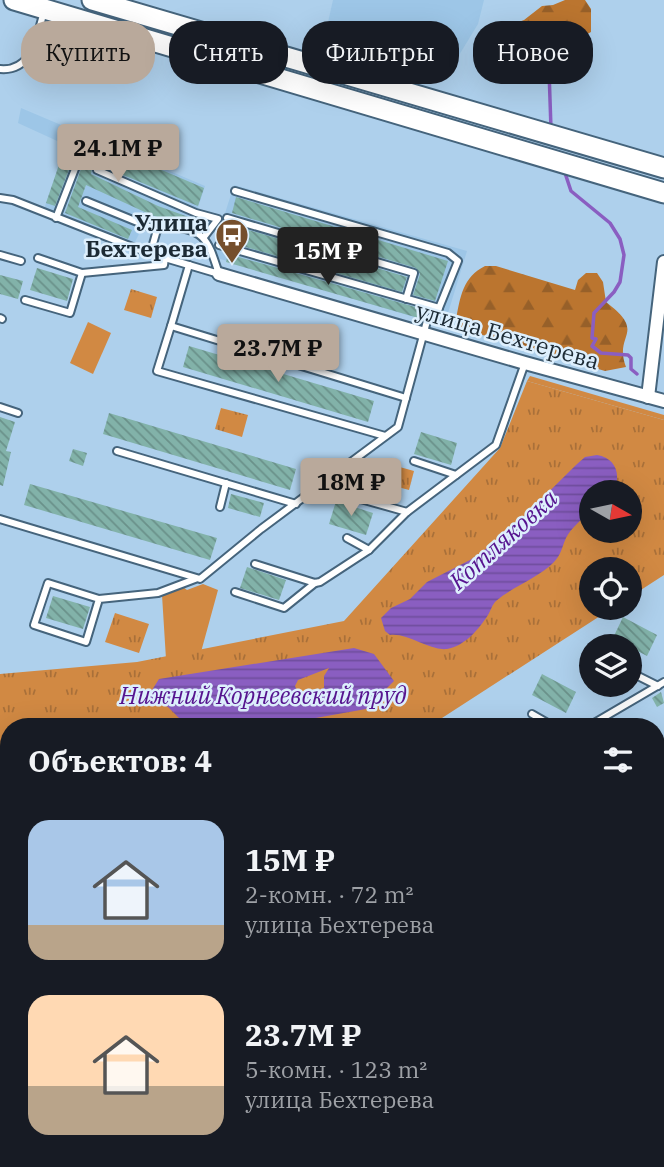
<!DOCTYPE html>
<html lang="ru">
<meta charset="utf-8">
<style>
:root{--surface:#171b24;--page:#20242c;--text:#f1f3f6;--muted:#9ea1a6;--accent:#b9a99b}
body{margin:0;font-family:"IBM Plex Serif",serif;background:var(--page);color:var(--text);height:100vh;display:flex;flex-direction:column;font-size:26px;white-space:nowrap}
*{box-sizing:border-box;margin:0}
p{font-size:23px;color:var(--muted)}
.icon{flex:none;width:38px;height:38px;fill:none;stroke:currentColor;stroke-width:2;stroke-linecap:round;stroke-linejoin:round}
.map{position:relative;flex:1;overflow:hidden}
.sheet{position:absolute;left:0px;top:718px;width:665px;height:450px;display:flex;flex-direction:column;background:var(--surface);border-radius:28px 28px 0 0;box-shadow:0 7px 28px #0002}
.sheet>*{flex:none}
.banner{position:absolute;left:21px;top:21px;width:623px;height:63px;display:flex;gap:14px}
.needle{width:46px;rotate:99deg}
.controls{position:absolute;left:579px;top:480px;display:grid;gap:14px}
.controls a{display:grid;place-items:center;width:63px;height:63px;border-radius:50%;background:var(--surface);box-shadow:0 7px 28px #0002;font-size:35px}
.price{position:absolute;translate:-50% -60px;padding:0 16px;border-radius:7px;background:var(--accent);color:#111;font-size:23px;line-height:46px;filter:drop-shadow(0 2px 4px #0008)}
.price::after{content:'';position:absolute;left:50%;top:42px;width:21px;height:16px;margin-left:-10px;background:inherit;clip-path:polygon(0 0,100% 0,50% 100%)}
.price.active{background:#222;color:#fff}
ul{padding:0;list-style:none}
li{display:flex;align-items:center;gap:21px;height:175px;padding:0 28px}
li span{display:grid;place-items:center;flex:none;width:196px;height:140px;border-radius:21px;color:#555}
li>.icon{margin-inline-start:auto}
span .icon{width:84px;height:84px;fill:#fffc;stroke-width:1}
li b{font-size:30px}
h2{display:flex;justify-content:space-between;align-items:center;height:84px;padding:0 28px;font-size:30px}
.tag{padding:0 24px;border-radius:28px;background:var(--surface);box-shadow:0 7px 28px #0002;font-size:24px;line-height:63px}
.tag.active{background:var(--accent);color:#111}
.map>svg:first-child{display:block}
.built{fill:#9dc6e7}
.green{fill:#d18943}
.forest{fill:url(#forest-firs)}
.park{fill:url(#park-tufts);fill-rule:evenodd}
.water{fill:url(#water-rules);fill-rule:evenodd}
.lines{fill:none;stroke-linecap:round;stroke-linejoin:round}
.stream{stroke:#8a5ec1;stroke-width:3.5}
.building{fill:url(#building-back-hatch)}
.lane-casing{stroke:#45647c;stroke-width:10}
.street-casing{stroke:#45647c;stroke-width:16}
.primary-casing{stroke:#45647c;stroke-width:23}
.lane{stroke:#fff;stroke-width:6}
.street{stroke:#fff;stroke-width:12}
.primary{stroke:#fff;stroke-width:19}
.labels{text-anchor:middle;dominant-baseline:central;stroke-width:5;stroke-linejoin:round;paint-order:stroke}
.poi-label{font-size:23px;font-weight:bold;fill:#1c2a34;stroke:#ddeffd;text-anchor:end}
.street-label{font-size:23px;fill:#1c2a34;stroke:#ddeffd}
.water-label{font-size:24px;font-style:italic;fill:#56148f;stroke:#ddeffd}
</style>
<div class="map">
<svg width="664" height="1167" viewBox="0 0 664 1167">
<defs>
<pattern id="forest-firs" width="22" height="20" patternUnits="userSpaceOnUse" patternTransform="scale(1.75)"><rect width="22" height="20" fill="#bb752f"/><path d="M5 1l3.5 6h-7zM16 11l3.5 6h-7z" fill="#976029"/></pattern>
<pattern id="park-tufts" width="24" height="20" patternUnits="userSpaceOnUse" patternTransform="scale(1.75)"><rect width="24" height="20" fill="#d18943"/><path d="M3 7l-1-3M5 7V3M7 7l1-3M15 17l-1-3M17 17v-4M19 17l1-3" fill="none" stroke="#a97039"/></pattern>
<pattern id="water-rules" width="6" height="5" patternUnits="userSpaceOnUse" patternTransform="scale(1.75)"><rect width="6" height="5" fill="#8a5ec1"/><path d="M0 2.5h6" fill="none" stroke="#704e9e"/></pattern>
<pattern id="building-back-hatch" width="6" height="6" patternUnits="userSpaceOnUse" patternTransform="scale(1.75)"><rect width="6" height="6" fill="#82b2a9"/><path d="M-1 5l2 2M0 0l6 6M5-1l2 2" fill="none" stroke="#6a918a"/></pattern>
</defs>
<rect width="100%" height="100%" fill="#aed0ec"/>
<g class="built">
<path d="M333,0H484L478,24L453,65L326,31Z"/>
<path d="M21,108L205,186L191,229L149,214L134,244L44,209L66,145L18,123Z"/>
<path d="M234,185L467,251L444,326L217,258L213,251Z"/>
<path d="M656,742L664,745V981L659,1004L656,1003Z"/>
<path d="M0,805H9V1158H332L334,1167H0Z"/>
<path d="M656,1050L664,1052V1167H554L556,1159L656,1158Z"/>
</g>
<g class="green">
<path d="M88,322L111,333L93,374L70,363Z"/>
<path d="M530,376L664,415V420L527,381Z"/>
<path d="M203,584L218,590L201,652L166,659L162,595L183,587L187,590Z"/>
</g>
<g class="forest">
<path d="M565,0H585L591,9V32L582,37L558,40L539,47L526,65L503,79L494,77L489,66L494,34L503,28L524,20L542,6L553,5Z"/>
<path d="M485,266H496L575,290L578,280L586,273H597L603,282L606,302C648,334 613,333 626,367L605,371L462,329L456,320C460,297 463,277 485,266Z"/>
<path d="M9,1050V1098L0,1095V1055Z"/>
<path d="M85,1159H111L113,1167H87Z"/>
</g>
<g class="park">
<path d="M131,289L157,297L151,318L124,310Z"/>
<path d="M527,381L664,420V575L630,597V569H592V607H614L442,718L438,726H9V805H0V674L137,662L344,621L500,448ZM592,492H630V530H592Z"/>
<path d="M221,408L248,415L242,437L215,429Z"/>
<path d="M389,464L414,471L409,490L383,483Z"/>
<path d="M115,613L149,624L139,653L105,642Z"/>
<path d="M332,1159V1158L556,1159L554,1167H334Z"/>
</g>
<g class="water">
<path d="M597,455C616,458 622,475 613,492H592L591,511C583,518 571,528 566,538C562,547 561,555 554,562C540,577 512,587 496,601C492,605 491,610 488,615C479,629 465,646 447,649C429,651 409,633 390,635L385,631L381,618L391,608L410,599L427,582L470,560L503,537L576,465L585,457Z"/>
<path d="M354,648L374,654L394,681L366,709L271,726H187L168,707L147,698L159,679ZM329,668L324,676V688L307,694L298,693L295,686L298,680Z"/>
</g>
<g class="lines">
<g class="stream">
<path d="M551,129L549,70L560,42"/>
<path d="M564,170L571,191L610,223L620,239L624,255L620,282L614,292L594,313L592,338L596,339L592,346L601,353L628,355L631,358V369L637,374"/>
</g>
</g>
<g class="building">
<path d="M65,129L204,188L198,206L111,170L114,161L98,154L92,168L91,174L158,206L194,219L192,225L171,222L149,214L86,185L78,207L132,230L128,239L65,213L85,158V153L81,151L75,154L55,206L46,203L66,144L59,141Z"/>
<path d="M236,197L448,261L435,301L413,295L420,274L416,268L232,213Z"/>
<path d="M225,223L407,277L402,292L221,240Z"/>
<path d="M228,254L426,310L424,315L422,319L226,262Z"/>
<path d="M37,268L73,279L67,301L30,290Z"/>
<path d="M0,275L23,281L18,299L0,294Z"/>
<path d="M189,346L374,401L368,422L183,367Z"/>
<path d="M109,413L296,469L290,490L103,434Z"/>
<path d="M0,417L15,422L6,451L11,452L3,486L0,485Z"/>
<path d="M421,432L457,443L451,465L414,454Z"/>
<path d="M73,449L87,453L83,466L69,461Z"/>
<path d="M30,484L217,538L210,560L24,505Z"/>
<path d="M231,494L264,503L260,517L228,508Z"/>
<path d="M336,501L373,513L366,535L329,524Z"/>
<path d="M247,567L286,580L279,600L240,588Z"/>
<path d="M53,596L90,607L83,629L46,618Z"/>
<path d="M623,617L657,635L647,656L613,638Z"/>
<path d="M542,674L576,692L566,713L532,695Z"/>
<path d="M661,692L664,703L657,707L652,698Z"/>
<path d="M662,865L664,866V922L659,941L656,940V884Z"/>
<path d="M659,1135L664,1136V1161L655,1160Z"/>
<path d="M131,1158H161L163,1167H133Z"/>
<path d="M195,1158H233L235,1167H197Z"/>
</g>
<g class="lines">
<defs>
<g id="lane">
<path d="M0,69C33,72 37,35 44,11"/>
<path d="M97,170L196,213L218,219L204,237"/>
<path d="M0,198L13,200L145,252L154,251"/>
<path d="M86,201L157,230"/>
<path d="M56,218L80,156"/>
<path d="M227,218L414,273L406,299"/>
<path d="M164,227C205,227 208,240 219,274L165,258L154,251L153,244L157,230Z"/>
<path d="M219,245L439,308"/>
<path d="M0,255L21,261"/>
<path d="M38,258L82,273L164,265L165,258"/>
<path d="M25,300L70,313L82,273"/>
<path d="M0,318L2,319"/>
<path d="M171,326L189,265"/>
<path d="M0,407L18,413"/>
<path d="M385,436L157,371L171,326L406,398"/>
<path d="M117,451L296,504"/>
<path d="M414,461L456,475"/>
<path d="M350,496L407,512"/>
<path d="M220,507L226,483"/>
<path d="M0,519L200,579L261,529L398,427L427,321L439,308L458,261L448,253L235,191"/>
<path d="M347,538L369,550"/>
<path d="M255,564L315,583L320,582L369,550L407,512L496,445L525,363"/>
<path d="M235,592L284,608L315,583"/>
<path d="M99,599L86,642L34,625L48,583L99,599L158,593L195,579"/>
<path d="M630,672L658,686"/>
<path d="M532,714L553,726"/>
<path d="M589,726L664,682"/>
<path d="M0,870L9,868"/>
<path d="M0,943L9,941"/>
<path d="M656,994L664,963"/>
<path d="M656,1007L664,1009"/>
<path d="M662,1066L664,1056"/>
<path d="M74,1158L76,1167"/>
<path d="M312,1158L313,1167"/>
<path d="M574,1167L575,1158"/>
</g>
<g id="street">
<path d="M219,274L525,363L664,401"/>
<path d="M648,397L664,262"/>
</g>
<g id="primary">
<path d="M14,0L664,193"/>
<path d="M92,0L664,168"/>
</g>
</defs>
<use href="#lane" class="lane-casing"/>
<use href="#street" class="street-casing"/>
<use href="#primary" class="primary-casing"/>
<use href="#lane" class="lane"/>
<use href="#street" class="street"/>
<use href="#primary" class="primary"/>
</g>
<defs>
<symbol id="bus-pin" viewBox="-11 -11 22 30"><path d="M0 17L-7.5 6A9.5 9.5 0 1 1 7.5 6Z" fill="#754f2c" stroke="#ddeffd"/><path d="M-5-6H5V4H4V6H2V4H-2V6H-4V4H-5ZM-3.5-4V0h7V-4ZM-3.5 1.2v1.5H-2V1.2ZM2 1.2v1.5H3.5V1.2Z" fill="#fff"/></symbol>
</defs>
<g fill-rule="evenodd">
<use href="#bus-pin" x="213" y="216" width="38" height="52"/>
</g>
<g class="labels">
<g class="poi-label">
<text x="208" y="222">Улица<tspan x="208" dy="26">Бехтерева</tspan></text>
</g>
<g class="street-label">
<text transform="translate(508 335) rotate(16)">улица Бехтерева</text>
</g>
<g class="water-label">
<text transform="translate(503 539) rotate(-42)">Котляковка</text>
<text x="263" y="695">Нижний Корнеевский пруд</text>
</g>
</g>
</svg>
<div class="controls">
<a><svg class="needle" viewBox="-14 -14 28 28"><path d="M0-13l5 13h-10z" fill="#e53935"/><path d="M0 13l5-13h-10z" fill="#9ea1a6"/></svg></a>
<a><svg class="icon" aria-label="locate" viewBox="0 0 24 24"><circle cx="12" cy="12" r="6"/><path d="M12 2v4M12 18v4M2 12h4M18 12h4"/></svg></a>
<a><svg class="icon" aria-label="layers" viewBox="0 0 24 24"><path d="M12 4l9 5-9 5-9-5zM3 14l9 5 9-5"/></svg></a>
</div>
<b class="price" style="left:118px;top:184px">24.1M ₽</b>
<b class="price active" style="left:328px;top:287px">15M ₽</b>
<b class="price" style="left:278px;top:384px">23.7M ₽</b>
<b class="price" style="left:351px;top:518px">18M ₽</b>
<div class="banner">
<a class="tag active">Купить</a>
<a class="tag">Снять</a>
<a class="tag">Фильтры</a>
<a class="tag">Новое</a>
</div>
<section class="sheet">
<h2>Объектов: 4<svg class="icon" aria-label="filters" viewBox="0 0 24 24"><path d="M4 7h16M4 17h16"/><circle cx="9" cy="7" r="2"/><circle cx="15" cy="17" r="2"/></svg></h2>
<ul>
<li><span style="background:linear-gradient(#a9c7e8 75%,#b9a48a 0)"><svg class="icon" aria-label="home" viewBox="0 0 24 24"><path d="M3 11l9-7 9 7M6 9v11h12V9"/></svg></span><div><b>15M ₽</b><p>2-комн. · 72 m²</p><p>улица Бехтерева</p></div></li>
<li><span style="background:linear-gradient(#ffd9b3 65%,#b9a48a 0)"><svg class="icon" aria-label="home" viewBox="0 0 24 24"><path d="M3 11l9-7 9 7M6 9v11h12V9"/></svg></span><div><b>23.7M ₽</b><p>5-комн. · 123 m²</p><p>улица Бехтерева</p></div></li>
</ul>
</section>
</div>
